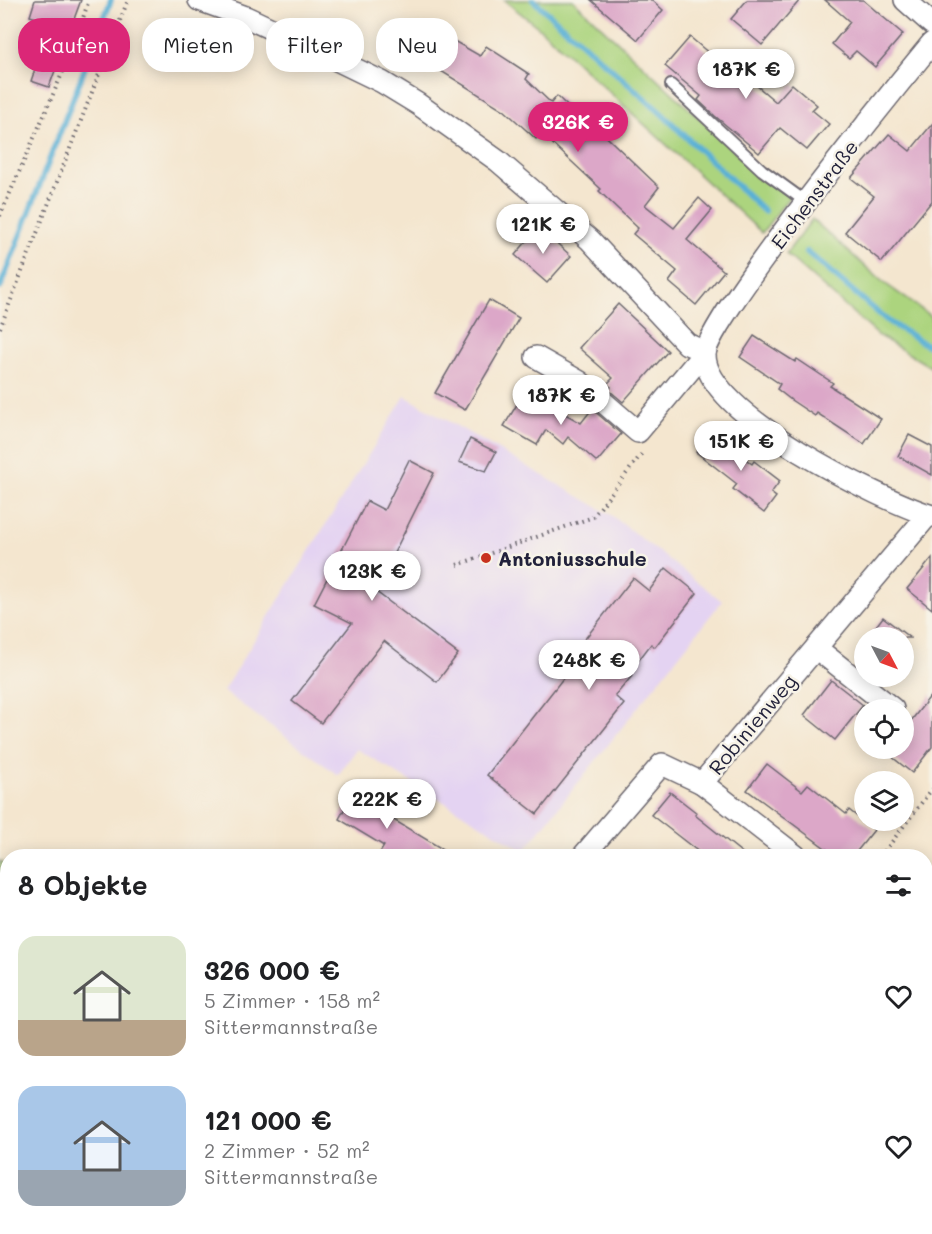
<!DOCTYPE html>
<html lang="de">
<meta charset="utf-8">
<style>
:root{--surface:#fff;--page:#f2f2f2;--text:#202124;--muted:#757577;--accent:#db2777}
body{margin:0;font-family:Mali,sans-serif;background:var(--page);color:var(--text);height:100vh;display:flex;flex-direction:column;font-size:22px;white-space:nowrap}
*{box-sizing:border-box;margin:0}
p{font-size:20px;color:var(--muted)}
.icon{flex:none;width:33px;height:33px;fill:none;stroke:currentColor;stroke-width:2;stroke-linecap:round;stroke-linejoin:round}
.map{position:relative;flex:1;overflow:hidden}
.details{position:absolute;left:0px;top:849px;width:933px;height:386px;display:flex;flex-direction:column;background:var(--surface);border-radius:24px 24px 0 0;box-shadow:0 3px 15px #0003}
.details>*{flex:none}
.guide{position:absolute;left:18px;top:18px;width:600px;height:54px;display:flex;gap:12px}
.needle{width:39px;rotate:131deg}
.controls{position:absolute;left:854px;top:627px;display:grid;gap:12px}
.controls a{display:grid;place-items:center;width:60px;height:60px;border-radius:50%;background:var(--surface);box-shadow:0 3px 15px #0003;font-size:30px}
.price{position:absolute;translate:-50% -51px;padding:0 14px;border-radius:21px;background:#fff;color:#222;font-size:20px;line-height:39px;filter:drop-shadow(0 2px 3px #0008)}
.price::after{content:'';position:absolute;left:50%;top:36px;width:18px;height:14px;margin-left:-9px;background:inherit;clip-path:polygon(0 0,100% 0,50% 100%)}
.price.selected{background:var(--accent);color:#fff}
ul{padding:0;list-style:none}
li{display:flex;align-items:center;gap:18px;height:150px;padding:0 18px}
li span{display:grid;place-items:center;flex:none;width:168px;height:120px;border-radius:18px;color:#555}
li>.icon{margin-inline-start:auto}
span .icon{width:72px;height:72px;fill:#fffc;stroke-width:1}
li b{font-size:26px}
h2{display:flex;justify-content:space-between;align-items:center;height:72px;padding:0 18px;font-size:26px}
.pill{padding:0 21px;border-radius:24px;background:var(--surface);box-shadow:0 3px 15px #0003;font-size:21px;line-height:54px}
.pill.selected{background:var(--accent);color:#fff}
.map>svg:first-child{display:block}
.built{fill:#e4d3f2}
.green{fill:#acd47e;stroke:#677b5c;stroke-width:1.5}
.forest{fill:#89b66d;stroke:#566c54;stroke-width:1.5}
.water{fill:#59b0d6;stroke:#3e6988;stroke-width:1.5}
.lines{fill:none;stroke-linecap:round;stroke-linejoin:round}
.stream{stroke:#59b0d6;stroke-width:6}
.building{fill:#dca7c8}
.lane-casing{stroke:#6c676f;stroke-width:14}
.street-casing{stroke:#6c676f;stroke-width:24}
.path{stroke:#6c676f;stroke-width:4;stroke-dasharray:1.5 4.5;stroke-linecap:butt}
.lane{stroke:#fff;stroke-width:10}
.street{stroke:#fff;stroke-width:21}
.poi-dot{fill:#c8321e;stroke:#f7f3e8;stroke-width:2}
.labels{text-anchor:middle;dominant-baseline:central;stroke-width:5;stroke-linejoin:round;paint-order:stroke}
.street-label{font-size:20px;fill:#22223b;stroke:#f7f3e8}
.poi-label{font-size:20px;font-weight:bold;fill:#22223b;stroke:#f7f3e8;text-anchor:start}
</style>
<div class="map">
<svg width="932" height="1234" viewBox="0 0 932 1234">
<rect width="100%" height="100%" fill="#f7f3e8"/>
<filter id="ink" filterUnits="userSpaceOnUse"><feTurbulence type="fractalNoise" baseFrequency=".0167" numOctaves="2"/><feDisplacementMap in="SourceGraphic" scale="12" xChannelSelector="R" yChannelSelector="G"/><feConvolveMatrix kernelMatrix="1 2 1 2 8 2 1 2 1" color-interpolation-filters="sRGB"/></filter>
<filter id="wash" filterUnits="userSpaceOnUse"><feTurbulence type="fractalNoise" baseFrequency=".008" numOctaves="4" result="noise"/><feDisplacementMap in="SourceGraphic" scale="24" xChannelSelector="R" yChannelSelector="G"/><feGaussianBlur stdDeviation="1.35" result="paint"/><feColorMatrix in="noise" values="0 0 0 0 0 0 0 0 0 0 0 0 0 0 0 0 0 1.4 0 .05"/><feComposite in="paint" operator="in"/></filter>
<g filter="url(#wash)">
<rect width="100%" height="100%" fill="#f4e6cf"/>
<path class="built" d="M405,396L611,515L722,601L524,851L357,749L338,775L223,691Z"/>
<g class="green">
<path d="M504,0H573L759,174L790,196L762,233L543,31Z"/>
<path d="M812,219L883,282L932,317V368L879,336L786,254Z"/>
<path d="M0,861L7,865V1008L0,1003Z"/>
<path d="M0,1055L8,1059L7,1158L0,1159Z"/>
<path d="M7,1189L8,1227H107L106,1234H0V1191Z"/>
<path d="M414,1227H815L821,1234H426Z"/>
</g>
<g class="forest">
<path d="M0,1003L7,1008V1047L0,1043Z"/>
<path d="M328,1227H389L401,1234H340Z"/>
</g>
<path class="water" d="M7,1158V1189L0,1191V1159Z"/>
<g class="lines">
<g class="stream">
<path d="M533,0L660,112L764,211"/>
<path d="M807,252L889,322L932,348"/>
<path d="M0,288L111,0"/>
<path d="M0,1019L8,1023"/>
<path d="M364,1227L376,1234"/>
</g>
</g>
<g id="blocks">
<g class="building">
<path d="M35,0H81L49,87L31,81L51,23L30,16Z"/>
<path d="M591,0H652L663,10L638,40Z"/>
<path d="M747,0H800L762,45L731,19Z"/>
<path d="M825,0H863L903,34L875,67L856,51L849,58L832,44L850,22Z"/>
<path d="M428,26L480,56L486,46L529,74L526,79L551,103L557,96L587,125L590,121L659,187L645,205L674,228L699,198L712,210L687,240L724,271L696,305L669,282L677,271L633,234L638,228L599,191L601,189L541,133L536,139L504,110L412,53L414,49L405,44L416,27L424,32Z"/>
<path d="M690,37L711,55L720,60L723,57L776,102L792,84L817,105L812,110L829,124L807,150L780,128L759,153L715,116L698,100L701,96L665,66Z"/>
<path d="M932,124V201L882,262L845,232L874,196L851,178L889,134L910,151Z"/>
<path d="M539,227L571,256L547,283L515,255Z"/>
<path d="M489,300L519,318L465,410L435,393Z"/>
<path d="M618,304L668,351L623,402L609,390L611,387L607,384L613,378L579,348Z"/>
<path d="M754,336L795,362L797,359L833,383L830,386L881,419L864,444L817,413L815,416L791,400L777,389L780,384L740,357Z"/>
<path d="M525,391L581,423L592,409L621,434L597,462L568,437L563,444L546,430L537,445L504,426Z"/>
<path d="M711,432L752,464L754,461L780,481L771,493L776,497L764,513L733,489L737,484L696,452Z"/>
<path d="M909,435L932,447V475L898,456Z"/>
<path d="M470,439L496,452L486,471L459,462Z"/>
<path d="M409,460L434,473L375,591L458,654L437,682L384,641L321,723L292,701L352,623L314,604L367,501L384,510Z"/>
<path d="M932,558V609L907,589Z"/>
<path d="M666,568L697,593L655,647L651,644L629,673L632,676L615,696L624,704L537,814L487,775L590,644L584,640L633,578L649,591Z"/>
<path d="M883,617L910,638H867Z"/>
<path d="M831,680L863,705L835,740L804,715Z"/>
<path d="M932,694V747L912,773L881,748H903V731Z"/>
<path d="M767,764L802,791L808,784L846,814L849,810L874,830L853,856H836L747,790Z"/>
<path d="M355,790L380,805L377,810L454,856H378L384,846L339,819Z"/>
<path d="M670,792L697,813L695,815L746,856H704L651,815Z"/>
</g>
</g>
</g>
<g filter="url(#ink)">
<use href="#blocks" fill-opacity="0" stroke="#6c676f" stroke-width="1.5"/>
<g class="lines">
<defs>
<g id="lane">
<path d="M671,85L762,170L806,202"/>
<path d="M414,1234L418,1227"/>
</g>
<g id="street">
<path d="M199,0L246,17L314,49L382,82L418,104L498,161L590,240L687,344L705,352"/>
<path d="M905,0L932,24"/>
<path d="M932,43C899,83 705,322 705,355C705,414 881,500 932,516"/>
<path d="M536,357L580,382L638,432L705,352"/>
<path d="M816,648L893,709"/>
<path d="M702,783L796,856"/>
<path d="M583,856L662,764L702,783L928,515"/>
<path d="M926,958L932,963"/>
<path d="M306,1227L318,1234"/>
<path d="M856,1227L865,1234"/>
</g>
</defs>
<use href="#lane" class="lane-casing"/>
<use href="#street" class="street-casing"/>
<g class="path">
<path d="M0,216L72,51L89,0"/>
<path d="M0,328L128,0"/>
<path d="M457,565L593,517L643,452"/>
<path d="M881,856L932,789"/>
<path d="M0,880L8,884"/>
<path d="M0,991L8,995"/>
<path d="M0,1050L8,1054"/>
<path d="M113,1234V1227"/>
</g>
<use href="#lane" class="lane"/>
<use href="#street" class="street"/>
</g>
</g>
<circle class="poi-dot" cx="486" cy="558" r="6"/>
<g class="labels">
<g class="street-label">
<text transform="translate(814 194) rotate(-53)">Eichenstraße</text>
<text transform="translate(752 724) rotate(-50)">Robinienweg</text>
</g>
<g class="poi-label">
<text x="498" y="558">Antoniusschule</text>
</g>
</g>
</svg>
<div class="controls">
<a><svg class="needle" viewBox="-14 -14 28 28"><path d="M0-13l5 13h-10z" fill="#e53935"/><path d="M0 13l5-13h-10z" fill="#757577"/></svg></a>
<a><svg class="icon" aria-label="locate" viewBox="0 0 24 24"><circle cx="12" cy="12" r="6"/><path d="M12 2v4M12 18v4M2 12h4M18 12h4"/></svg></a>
<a><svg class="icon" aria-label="layers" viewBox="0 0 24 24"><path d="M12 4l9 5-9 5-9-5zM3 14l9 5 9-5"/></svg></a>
</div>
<b class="price" style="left:746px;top:100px">187K €</b>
<b class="price selected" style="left:578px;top:153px">326K €</b>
<b class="price" style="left:543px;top:255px">121K €</b>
<b class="price" style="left:561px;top:426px">187K €</b>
<b class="price" style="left:741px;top:472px">151K €</b>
<b class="price" style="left:372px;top:602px">123K €</b>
<b class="price" style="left:589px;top:691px">248K €</b>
<b class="price" style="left:387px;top:830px">222K €</b>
<div class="guide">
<a class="pill selected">Kaufen</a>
<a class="pill">Mieten</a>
<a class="pill">Filter</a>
<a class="pill">Neu</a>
</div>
<section class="details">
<h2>8 Objekte<svg class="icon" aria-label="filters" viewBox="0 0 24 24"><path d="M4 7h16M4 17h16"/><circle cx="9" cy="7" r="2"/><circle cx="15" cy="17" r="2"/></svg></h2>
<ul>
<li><span style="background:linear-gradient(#dfe7d0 70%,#b9a48a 0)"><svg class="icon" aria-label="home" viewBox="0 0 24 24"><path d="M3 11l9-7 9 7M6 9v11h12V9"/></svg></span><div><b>326 000 €</b><p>5 Zimmer · 158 m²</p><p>Sittermannstraße</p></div><svg class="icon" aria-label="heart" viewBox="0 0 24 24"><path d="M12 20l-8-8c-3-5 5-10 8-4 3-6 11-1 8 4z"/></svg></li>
<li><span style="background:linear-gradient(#a9c7e8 70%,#9aa5b1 0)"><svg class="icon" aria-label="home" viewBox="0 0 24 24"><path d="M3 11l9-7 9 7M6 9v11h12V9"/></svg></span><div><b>121 000 €</b><p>2 Zimmer · 52 m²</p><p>Sittermannstraße</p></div><svg class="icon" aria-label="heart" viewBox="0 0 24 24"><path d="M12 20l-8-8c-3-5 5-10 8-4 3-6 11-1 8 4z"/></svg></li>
</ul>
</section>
</div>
